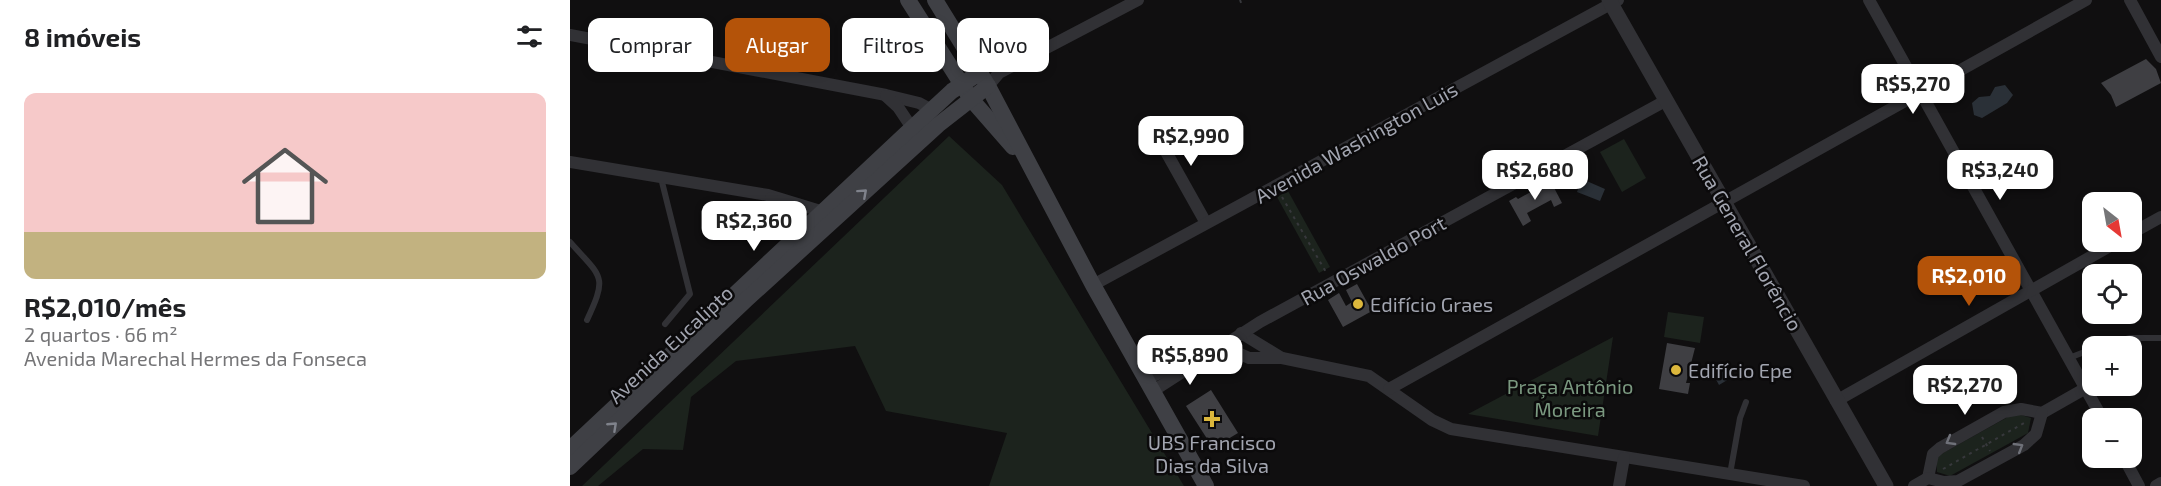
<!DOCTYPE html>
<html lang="pt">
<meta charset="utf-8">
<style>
:root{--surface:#fff;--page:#f2f2f2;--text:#202124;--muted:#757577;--accent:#b45309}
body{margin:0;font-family:"Exo 2",sans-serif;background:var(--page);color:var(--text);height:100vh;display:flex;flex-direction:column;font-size:22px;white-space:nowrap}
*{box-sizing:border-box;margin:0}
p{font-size:20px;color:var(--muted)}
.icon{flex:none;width:33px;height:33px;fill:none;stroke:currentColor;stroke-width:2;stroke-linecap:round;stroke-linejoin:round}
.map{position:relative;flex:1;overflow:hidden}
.side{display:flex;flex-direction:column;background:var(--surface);width:570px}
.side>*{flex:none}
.top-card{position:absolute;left:18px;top:18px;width:570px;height:54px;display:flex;gap:12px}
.needle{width:39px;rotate:149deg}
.tools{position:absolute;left:1512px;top:192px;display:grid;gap:12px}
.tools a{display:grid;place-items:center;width:60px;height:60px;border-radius:12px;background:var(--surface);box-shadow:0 3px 9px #0003;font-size:30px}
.price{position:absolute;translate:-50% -51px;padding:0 14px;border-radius:12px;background:#fff;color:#222;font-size:20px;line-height:39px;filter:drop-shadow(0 2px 3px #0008)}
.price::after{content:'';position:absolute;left:50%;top:36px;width:18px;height:14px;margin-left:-9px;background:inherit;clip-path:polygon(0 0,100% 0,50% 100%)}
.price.on{background:var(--accent);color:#fff}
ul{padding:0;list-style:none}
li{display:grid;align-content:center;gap:12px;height:318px;padding:0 24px}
li span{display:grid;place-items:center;height:186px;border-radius:12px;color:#555}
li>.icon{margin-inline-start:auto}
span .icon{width:108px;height:108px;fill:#fffc;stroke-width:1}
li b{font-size:26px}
h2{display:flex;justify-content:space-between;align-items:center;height:72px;padding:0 24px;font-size:26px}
.pill{padding:0 21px;border-radius:12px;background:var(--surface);box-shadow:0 3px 9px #0003;font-size:21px;line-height:54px}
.pill.on{background:var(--accent);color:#fff}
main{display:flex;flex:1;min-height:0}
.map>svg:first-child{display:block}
.green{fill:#1c231d}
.water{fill:#2a3037}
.building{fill:#3f3f43}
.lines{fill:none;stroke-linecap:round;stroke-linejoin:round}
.path{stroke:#37383c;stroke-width:2;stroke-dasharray:3 4.5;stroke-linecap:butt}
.service{stroke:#313135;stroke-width:6}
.minor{stroke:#313135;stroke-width:12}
.tertiary{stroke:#313135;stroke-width:15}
.secondary{stroke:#3f4045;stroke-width:16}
.oneway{stroke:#7f828b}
.oneway2{stroke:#6f7179}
.poi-dot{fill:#dcb73c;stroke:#0b0a0b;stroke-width:2}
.labels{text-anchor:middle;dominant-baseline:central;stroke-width:5;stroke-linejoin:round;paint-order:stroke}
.street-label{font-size:20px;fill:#a2a5b0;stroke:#0b0a0b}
.poi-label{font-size:20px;fill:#a2a5b0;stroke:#0b0a0b;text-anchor:start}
.park-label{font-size:20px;fill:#7b9980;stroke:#0b0a0b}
</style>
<main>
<section class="side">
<h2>8 imóveis<svg class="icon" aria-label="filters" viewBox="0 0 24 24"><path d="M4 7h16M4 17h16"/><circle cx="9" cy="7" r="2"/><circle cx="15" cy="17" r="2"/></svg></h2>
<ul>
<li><span style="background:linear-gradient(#f6c9c9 75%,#c2b280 0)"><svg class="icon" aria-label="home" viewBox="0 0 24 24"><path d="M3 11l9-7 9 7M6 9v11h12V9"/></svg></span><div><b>R$2,010/mês</b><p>2 quartos · 66 m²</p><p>Avenida Marechal Hermes da Fonseca</p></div></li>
</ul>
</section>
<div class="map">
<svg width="1591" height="486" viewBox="0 0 1591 486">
<rect width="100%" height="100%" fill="#100f10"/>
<g class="green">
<path d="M379,136L432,185L614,486H419L437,433L316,411L285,346L166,361L121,397L113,450L73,449L28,486H12Z"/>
<path d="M1054,139L1076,178L1052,192L1030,152Z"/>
<path d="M718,191L760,267L749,273L707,197Z"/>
<path d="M1098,312L1134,317L1130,343L1094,337Z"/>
<path d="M1043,337L1028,436L898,414Z"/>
<path d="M1445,413L1461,418L1458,433L1380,476L1367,472L1366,457Z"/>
</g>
<g class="water">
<path d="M1435,85L1443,95L1437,103L1412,118L1404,115L1402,103L1409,97L1420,96L1425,87Z"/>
<path d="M1012,179L1035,189L1030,201L1007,192Z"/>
<path d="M1158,366L1164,376L1149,385L1143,374Z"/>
</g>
<g class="building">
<path d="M1576,59L1586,69L1591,83L1546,107L1541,95L1531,83Z"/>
<path d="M979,178L992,203L984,207L981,200L957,213L961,221L953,226L939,201L946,197L948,199L973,185L971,182Z"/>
<path d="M787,284L802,311L773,327L758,300L769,293L776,306L782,302L776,290Z"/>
<path d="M1097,343L1125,348L1116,383H1120L1118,394L1089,389Z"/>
<path d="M641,390L668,433L643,448L616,406Z"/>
</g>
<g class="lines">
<g class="path">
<path d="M670,0L672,5"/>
<path d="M712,197L756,272"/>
<path d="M1412,437L1420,451"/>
<path d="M1373,469L1454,423"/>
</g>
<g class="service">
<path d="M91,178L120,294L95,324"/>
<path d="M0,242C32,278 38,275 17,320"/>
<path d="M1531,346L1560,338H1591"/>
<path d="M1499,358L1522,349"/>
<path d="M1160,474L1170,418L1176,402"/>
</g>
<g class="minor">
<path d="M1299,0L1532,418"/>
<path d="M1560,0L1591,57"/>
<path d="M0,35L316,95L349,103L362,110"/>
<path d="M418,86L429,73L568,0"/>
<path d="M316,96L328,107L342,128"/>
<path d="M581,125L636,223"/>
<path d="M0,162L198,195L257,213"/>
<path d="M201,198L216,213L227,236"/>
<path d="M1562,233L1591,217"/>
<path d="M523,285L1048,0"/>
<path d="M671,333L712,358"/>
<path d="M650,345L679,358H712L799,376L862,420L881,429L1234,486"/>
<path d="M576,379L628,357"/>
<path d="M819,389L1516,0"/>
<path d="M583,391L690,322L1097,100"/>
<path d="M1266,401L1547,242"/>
<path d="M1554,458L1569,486"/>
<path d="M1358,478L1363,454L1370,448L1434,412L1451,409L1472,413L1516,388"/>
<path d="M1049,486L1054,458"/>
<path d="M1344,486L1358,478L1374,482L1388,481L1454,445L1466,434L1472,413"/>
<path d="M1586,486L1591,483"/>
</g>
<path class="tertiary" d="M1039,0L1316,486"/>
<g class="secondary">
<path d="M338,0L401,99L443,147"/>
<path d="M365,0L418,86L523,285L636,486"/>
<path d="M0,449L342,128L382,91L409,73"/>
<path d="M0,467L177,299L368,125L418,86"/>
</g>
</g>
<defs><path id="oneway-chevron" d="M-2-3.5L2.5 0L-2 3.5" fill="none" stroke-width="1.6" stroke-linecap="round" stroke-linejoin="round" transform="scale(1.5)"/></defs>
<g class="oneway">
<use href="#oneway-chevron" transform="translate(293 193) rotate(-42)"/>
<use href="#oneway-chevron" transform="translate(43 426) rotate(-43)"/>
</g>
<g class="oneway2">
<use href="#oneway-chevron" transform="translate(1380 441) rotate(150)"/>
<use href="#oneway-chevron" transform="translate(1449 447) rotate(-31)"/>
</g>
<g class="poi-dot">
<circle cx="788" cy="304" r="6"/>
<circle cx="1106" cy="370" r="6"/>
<path d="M639 410h6v6h6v6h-6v6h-6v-6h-6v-6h6z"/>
</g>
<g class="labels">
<g class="street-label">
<text transform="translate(786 142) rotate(-29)">Avenida Washington Luis</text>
<text transform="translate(1178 243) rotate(60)">Rua General Florêncio</text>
<text transform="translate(803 260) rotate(-29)">Rua Oswaldo Port</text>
<text transform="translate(100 344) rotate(-43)">Avenida Eucalipto</text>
</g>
<g class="poi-label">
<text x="800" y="304">Edifício Graes</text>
<text x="1118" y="370">Edifício Epe</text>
<text x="642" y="442" text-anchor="middle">UBS Francisco<tspan x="642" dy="23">Dias da Silva</tspan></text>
</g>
<g class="park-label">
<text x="1000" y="386">Praça Antônio<tspan x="1000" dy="23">Moreira</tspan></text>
</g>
</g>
</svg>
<div class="tools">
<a><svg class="needle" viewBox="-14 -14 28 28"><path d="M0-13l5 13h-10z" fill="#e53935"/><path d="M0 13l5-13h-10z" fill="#757577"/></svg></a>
<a><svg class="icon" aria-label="locate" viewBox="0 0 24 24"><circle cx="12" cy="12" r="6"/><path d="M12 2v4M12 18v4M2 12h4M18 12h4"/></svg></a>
<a>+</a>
<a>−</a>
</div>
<b class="price" style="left:1343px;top:115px">R$5,270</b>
<b class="price" style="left:621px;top:167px">R$2,990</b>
<b class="price" style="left:965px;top:201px">R$2,680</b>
<b class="price" style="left:1430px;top:201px">R$3,240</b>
<b class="price" style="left:184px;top:252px">R$2,360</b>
<b class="price on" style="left:1399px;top:307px">R$2,010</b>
<b class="price" style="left:620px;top:386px">R$5,890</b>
<b class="price" style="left:1395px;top:416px">R$2,270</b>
<div class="top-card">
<a class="pill">Comprar</a>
<a class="pill on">Alugar</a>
<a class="pill">Filtros</a>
<a class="pill">Novo</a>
</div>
</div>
</main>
